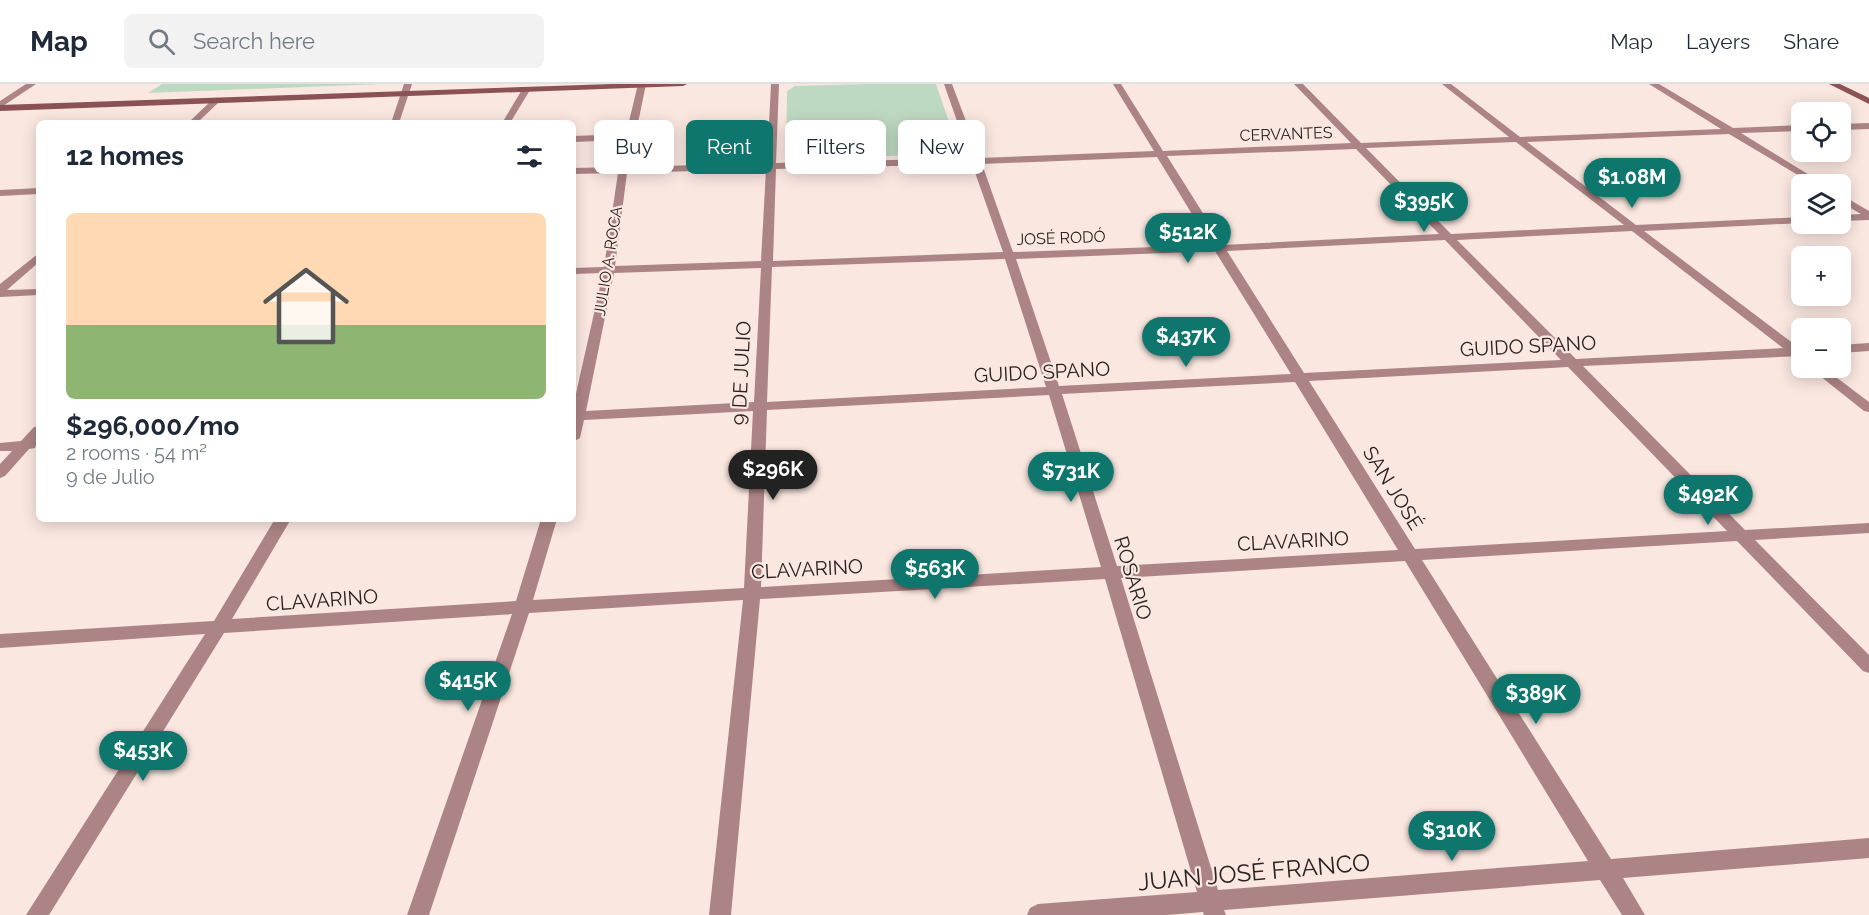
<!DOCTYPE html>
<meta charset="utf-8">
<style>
:root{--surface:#fff;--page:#f2f2f3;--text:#1f2937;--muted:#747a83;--line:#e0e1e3;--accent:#0f766e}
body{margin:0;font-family:Raleway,sans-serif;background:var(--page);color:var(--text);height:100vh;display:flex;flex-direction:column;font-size:22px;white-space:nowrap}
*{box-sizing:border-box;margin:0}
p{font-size:20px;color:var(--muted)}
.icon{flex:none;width:33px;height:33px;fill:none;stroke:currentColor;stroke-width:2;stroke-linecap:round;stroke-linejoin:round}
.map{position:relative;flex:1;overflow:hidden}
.side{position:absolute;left:36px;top:36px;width:540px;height:402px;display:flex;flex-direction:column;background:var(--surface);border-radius:9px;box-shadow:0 3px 15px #0003}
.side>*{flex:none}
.banner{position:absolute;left:594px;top:36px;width:570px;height:54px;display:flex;gap:12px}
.fabs{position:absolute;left:1791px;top:18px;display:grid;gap:12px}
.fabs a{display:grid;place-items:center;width:60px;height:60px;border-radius:9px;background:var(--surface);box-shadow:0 3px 15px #0003;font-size:30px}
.price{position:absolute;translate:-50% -51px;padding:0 14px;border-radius:21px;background:var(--accent);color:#fff;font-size:20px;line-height:39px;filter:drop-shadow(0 2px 3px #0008)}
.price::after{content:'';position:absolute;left:50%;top:36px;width:18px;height:14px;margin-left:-9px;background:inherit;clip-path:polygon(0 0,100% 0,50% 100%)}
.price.current{background:#222;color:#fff}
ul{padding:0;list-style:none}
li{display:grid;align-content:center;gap:12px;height:318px;padding:0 30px}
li+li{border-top:2px solid var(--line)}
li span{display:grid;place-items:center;height:186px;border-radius:9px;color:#555}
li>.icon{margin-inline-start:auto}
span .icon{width:108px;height:108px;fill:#fffc;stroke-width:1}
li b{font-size:26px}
h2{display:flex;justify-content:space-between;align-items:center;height:72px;padding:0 30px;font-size:26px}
.pill{padding:0 21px;border-radius:9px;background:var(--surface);box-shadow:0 3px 15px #0003;font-size:21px;line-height:54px}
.pill.current{background:var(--accent);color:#fff}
header{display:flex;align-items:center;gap:36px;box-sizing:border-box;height:84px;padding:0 30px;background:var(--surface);border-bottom:2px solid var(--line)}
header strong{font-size:28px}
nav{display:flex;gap:33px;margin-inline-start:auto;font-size:21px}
.search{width:420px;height:54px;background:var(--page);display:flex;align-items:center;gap:15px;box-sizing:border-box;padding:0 21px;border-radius:9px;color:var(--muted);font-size:22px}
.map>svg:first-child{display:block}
.green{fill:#bed9c2}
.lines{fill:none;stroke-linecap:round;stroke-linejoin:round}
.street{fill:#ad8485;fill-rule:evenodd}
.secondary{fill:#8b5255;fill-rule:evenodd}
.labels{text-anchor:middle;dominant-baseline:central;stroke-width:4.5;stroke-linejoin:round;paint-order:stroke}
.far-street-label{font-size:16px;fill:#2a2321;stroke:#fae7e0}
.street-label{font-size:20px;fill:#2a2321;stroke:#fae7e0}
.near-street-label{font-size:24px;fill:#2a2321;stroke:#fae7e0}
</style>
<header>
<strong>Map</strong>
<div class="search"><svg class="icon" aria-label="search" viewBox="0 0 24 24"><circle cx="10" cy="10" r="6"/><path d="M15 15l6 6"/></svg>Search here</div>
<nav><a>Map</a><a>Layers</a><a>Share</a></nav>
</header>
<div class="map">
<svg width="1869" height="831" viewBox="0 0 1869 831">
<rect width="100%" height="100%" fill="#fae7e0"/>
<g class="green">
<path d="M162,0H381L148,9Z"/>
<path d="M868,0H936L959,67L955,70L790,75L786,71L787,7L795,2Z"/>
</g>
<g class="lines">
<g class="street">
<path d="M26,0H36L0,24V17Z"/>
<path d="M404,0H412L399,39H391Z"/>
<path d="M638,0H646L629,83L767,79L771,0H779L776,79L970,74L944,0H952L980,74L1154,67L1113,0H1121L1163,67L1351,59L1294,0H1303L1361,59L1509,53L1442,0H1451L1520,53L1721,45L1649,0H1659L1733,44L1802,41V47L1741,49L1824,100H1813L1729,50L1527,58L1636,141L1802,133V139L1644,147L1798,263H1802L1801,272L1583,282L1745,446L1869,439V449L1755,456L1869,571V589L1863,587L1737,457L1422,476L1611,775L1869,754V774L1623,794L1645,831H1622L1600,796L1224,826L1226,831H1204L1203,828L1167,831H1027L1030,824L1038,820L1197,808L1105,495L760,515L731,831H709L743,516L529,529L429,831H407L512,530L224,549L49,831H26L205,550L0,564V550L214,537L275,435H291L232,535L516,517L541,435H557L533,516L744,504L753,327L584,336L580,354L573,358V323L603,189L573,190V184L604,183L618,89L573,90V84L619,83L625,56L573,58V52L626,50ZM1516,58L1624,141L1451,150L1366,64ZM1356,65L1439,150L1223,161L1167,72ZM1157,73L1211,161L1013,168L982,80ZM972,80L1003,168L773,177L776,85ZM766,85L761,177L615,182L627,89ZM1632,147L1783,264L1576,275L1457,156ZM1445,156L1561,276L1304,289L1227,167ZM1215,167L1291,290L1059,302L1016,175ZM1005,175L1046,303L767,318L772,183ZM761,184L754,318L586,327L614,189ZM1568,283L1727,447L1415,465L1309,297ZM1295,298L1398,466L1117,482L1062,310ZM1049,311L1101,483L761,503L767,326ZM1405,477L1588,777L1218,806L1121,494Z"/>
<path d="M523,4L530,6L510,39H502Z"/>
<path d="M213,15L220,17L197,39H188Z"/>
<path d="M1869,39V45L1840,46V40Z"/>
<path d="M39,104V110L0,112V106Z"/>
<path d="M1840,110L1869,127V136L1840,137V131L1861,130L1840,118Z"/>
<path d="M39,169V178L7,206L39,205V211L0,213V200Z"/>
<path d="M1869,259V267L1840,269V261Z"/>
<path d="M1810,284H1824L1869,318V328L1864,327Z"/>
<path d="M39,342V355L35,364L29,365L5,392L0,394V380L12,367H0V359L21,357L34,343Z"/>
</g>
<g class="secondary">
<path d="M612,0H687L683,2L0,27V21Z"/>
<path d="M1829,0H1840L1869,14V20Z"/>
</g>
</g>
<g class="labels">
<g class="far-street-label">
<text transform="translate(1286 50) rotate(-2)">CERVANTES</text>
<text transform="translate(1061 154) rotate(-2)">JOSÉ RODÓ</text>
<text transform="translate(608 177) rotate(-81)">JULIO A. ROCA</text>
</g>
<g class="street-label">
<text transform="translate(1528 262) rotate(-3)">GUIDO SPANO</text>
<text transform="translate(1042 288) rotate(-3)">GUIDO SPANO</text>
<text transform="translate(741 289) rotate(-87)">9 DE JULIO</text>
<text transform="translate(1393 404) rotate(58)">SAN JOSÉ</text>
<text transform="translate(1293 457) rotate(-3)">CLAVARINO</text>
<text transform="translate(807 485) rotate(-3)">CLAVARINO</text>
<text transform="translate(1133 494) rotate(73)">ROSARIO</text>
<text transform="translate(322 516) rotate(-4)">CLAVARINO</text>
</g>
<g class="near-street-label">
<text transform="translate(1254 788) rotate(-5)">JUAN JOSÉ FRANCO</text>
</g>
</g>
</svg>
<div class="fabs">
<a><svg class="icon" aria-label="locate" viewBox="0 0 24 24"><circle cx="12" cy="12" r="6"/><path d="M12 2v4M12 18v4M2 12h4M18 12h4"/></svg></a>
<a><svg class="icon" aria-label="layers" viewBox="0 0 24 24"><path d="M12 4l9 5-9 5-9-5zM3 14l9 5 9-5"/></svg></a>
<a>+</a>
<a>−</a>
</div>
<b class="price" style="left:1632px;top:125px">$1.08M</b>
<b class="price" style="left:1424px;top:149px">$395K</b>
<b class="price" style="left:1188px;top:180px">$512K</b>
<b class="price" style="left:1186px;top:284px">$437K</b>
<b class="price current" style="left:773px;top:417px">$296K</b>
<b class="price" style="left:1071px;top:419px">$731K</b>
<b class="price" style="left:1708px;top:442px">$492K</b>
<b class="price" style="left:935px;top:516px">$563K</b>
<b class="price" style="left:468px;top:628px">$415K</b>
<b class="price" style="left:1536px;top:641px">$389K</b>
<b class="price" style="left:143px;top:698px">$453K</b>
<b class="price" style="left:1452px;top:778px">$310K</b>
<div class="banner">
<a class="pill">Buy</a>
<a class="pill current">Rent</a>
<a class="pill">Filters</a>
<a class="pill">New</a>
</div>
<section class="side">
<h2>12 homes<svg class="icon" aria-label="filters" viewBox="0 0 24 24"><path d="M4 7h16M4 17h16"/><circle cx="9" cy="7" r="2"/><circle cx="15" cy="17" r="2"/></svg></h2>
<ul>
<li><span style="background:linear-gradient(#ffd9b3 60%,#8fb573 0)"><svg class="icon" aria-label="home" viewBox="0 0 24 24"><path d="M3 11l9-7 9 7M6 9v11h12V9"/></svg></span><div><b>$296,000/mo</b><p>2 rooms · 54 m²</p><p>9 de Julio</p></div></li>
</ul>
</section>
</div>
